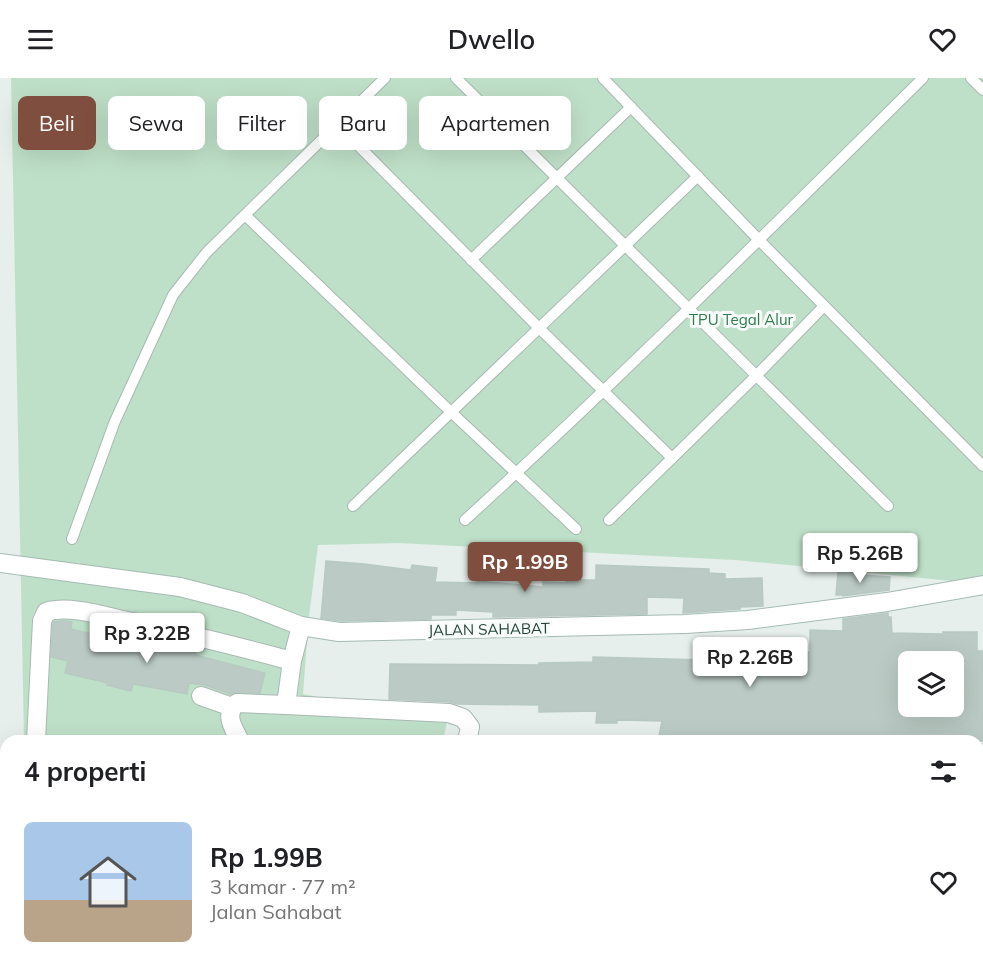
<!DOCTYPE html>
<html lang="id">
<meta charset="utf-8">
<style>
:root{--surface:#fff;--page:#f6f6f6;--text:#202124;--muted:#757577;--accent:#7f4e3f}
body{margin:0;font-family:Mulish,sans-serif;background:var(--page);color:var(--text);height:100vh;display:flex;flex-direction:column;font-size:22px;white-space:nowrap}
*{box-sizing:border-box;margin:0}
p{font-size:20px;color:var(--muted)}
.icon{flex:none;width:33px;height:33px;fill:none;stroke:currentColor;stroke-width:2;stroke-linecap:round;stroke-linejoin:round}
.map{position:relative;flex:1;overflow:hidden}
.sheet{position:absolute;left:0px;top:657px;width:984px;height:234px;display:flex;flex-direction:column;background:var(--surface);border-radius:18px 18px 0 0;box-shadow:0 6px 24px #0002}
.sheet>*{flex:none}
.hud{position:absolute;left:18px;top:18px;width:600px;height:54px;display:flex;gap:12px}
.buttons{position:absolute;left:898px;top:573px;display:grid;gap:12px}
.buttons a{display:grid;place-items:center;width:66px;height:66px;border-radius:9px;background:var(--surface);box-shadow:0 6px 24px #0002;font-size:30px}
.price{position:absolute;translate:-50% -51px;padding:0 14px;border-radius:6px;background:#fff;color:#222;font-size:20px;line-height:39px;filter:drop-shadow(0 2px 3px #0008)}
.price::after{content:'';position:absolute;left:50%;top:36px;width:18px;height:14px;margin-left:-9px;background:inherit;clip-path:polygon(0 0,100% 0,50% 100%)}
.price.current{background:var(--accent);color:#fff}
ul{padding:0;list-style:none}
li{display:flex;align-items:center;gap:18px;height:150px;padding:0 24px}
li span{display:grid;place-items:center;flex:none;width:168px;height:120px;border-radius:9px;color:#555}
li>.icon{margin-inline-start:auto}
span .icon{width:72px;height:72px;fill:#fffc;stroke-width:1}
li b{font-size:26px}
h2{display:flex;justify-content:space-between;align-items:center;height:72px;padding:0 24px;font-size:26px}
.pill{padding:0 21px;border-radius:9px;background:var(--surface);box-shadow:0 6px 24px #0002;font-size:21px;line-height:54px}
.pill.current{background:var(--accent);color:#fff}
header{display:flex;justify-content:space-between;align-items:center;height:78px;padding:0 24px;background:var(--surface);font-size:27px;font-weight:600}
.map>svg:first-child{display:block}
.green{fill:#bfe0c8}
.building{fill:#bbcac4;stroke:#b8c9c2;stroke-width:1.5;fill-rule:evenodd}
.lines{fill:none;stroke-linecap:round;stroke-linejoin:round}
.lane-casing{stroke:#a8b8b2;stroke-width:12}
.street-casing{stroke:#a8b8b2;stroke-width:20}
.secondary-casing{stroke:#a4bbb3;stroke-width:20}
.lane{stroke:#fff;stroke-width:10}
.street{stroke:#fff;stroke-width:18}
.secondary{stroke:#fff;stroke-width:18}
.labels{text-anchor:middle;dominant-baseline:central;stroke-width:6;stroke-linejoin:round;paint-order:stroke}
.park-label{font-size:15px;fill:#2d7a4b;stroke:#f7fbf9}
.street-label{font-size:15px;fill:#24423a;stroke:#f7fbf9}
</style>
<header><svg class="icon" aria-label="menu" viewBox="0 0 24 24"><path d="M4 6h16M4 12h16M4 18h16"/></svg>Dwello<svg class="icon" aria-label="heart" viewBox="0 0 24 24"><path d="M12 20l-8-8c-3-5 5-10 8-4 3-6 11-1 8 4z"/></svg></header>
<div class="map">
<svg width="983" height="891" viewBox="0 0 983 891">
<rect width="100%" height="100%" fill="#e6efeb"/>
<path class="green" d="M11,0H983V506L735,482L398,465L318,467L309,539L303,616L447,644L443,663H24Z"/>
<g class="building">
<path d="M326,483L364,486L411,492L412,487L437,490L435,504L477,505V503L543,509V504L566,505V502H596V487L709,491V495L725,496V501L762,500L763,528L740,529V531L683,535L684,520L647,519V536L493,539V534L456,532V537H431V541L340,543L321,540Z"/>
<path d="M838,494L861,495L860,497L890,499L889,512L843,518V517H836Z"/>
<path d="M888,535V539H891L892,555L943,556V554H977V573H983V663H658L662,643L617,642V645H596L597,633L539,634V627L457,626L450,624L389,621L390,586L539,587V585L593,584V579L706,582L707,569L722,570V568H748V572L810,574V552L843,553V541ZM909,584H954V628H909Z"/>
<path d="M64,543L72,544L71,551L119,562V560L153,568L155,562L196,570L195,577L265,595L260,615L237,614L231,616L205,607L189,605L187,616L133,606L131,613L107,607L108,605L65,595L68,583L51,579L53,546L54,544Z"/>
</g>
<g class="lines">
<defs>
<g id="lane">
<path d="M456,0L888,428"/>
<path d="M603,0L759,162L983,388"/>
<path d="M971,0L983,12"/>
<path d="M337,46L539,250L672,380"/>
<path d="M245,137L451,334L576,451"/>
<path d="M471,182L631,29"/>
<path d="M353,428L698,98"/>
<path d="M465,442C622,299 772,149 923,0"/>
<path d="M609,442L757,297L824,228"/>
<path d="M72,461L115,343L173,217L207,174L385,0"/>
</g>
<g id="street">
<path d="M301,548L292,583L286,627L449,635L463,640L470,649L467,663"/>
<path d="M201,618L232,629"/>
<path d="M36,663L42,543L46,534C68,527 101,537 123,542C180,554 236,568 292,583"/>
<path d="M240,663C234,651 223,636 237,625L286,627"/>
<path d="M978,722L983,721"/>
<path d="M978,780H983"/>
<path d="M637,885L638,891"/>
<path d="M28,891V885"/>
<path d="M903,891L983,886"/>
</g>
<path id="secondary" d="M0,485L180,509L242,525L301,548L339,554L685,546L748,542L887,524L983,507"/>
</defs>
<use href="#lane" class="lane-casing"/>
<use href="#street" class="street-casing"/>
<use href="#secondary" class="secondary-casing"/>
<use href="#lane" class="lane"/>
<use href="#street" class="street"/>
<use href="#secondary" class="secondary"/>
</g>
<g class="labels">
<g class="park-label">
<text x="741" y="241">TPU Tegal Alur</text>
</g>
<g class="street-label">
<text transform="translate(489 551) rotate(-1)">JALAN SAHABAT</text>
</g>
</g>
</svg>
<div class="buttons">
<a><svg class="icon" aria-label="layers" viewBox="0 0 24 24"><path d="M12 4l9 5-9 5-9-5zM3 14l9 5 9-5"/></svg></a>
</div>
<b class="price" style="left:860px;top:506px">Rp 5.26B</b>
<b class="price current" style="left:525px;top:515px">Rp 1.99B</b>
<b class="price" style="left:147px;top:586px">Rp 3.22B</b>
<b class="price" style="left:750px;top:610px">Rp 2.26B</b>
<div class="hud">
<a class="pill current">Beli</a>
<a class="pill">Sewa</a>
<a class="pill">Filter</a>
<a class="pill">Baru</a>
<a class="pill">Apartemen</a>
</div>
<section class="sheet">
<h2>4 properti<svg class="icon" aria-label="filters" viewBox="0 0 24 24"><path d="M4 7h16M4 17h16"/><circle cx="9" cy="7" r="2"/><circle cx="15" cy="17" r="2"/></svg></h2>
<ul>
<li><span style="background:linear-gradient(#a9c7e8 65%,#b9a48a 0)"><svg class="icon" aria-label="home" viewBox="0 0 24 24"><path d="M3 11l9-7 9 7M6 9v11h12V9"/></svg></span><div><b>Rp 1.99B</b><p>3 kamar · 77 m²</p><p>Jalan Sahabat</p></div><svg class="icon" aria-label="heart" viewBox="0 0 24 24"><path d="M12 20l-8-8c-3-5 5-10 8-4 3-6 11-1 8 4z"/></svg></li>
</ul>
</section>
</div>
